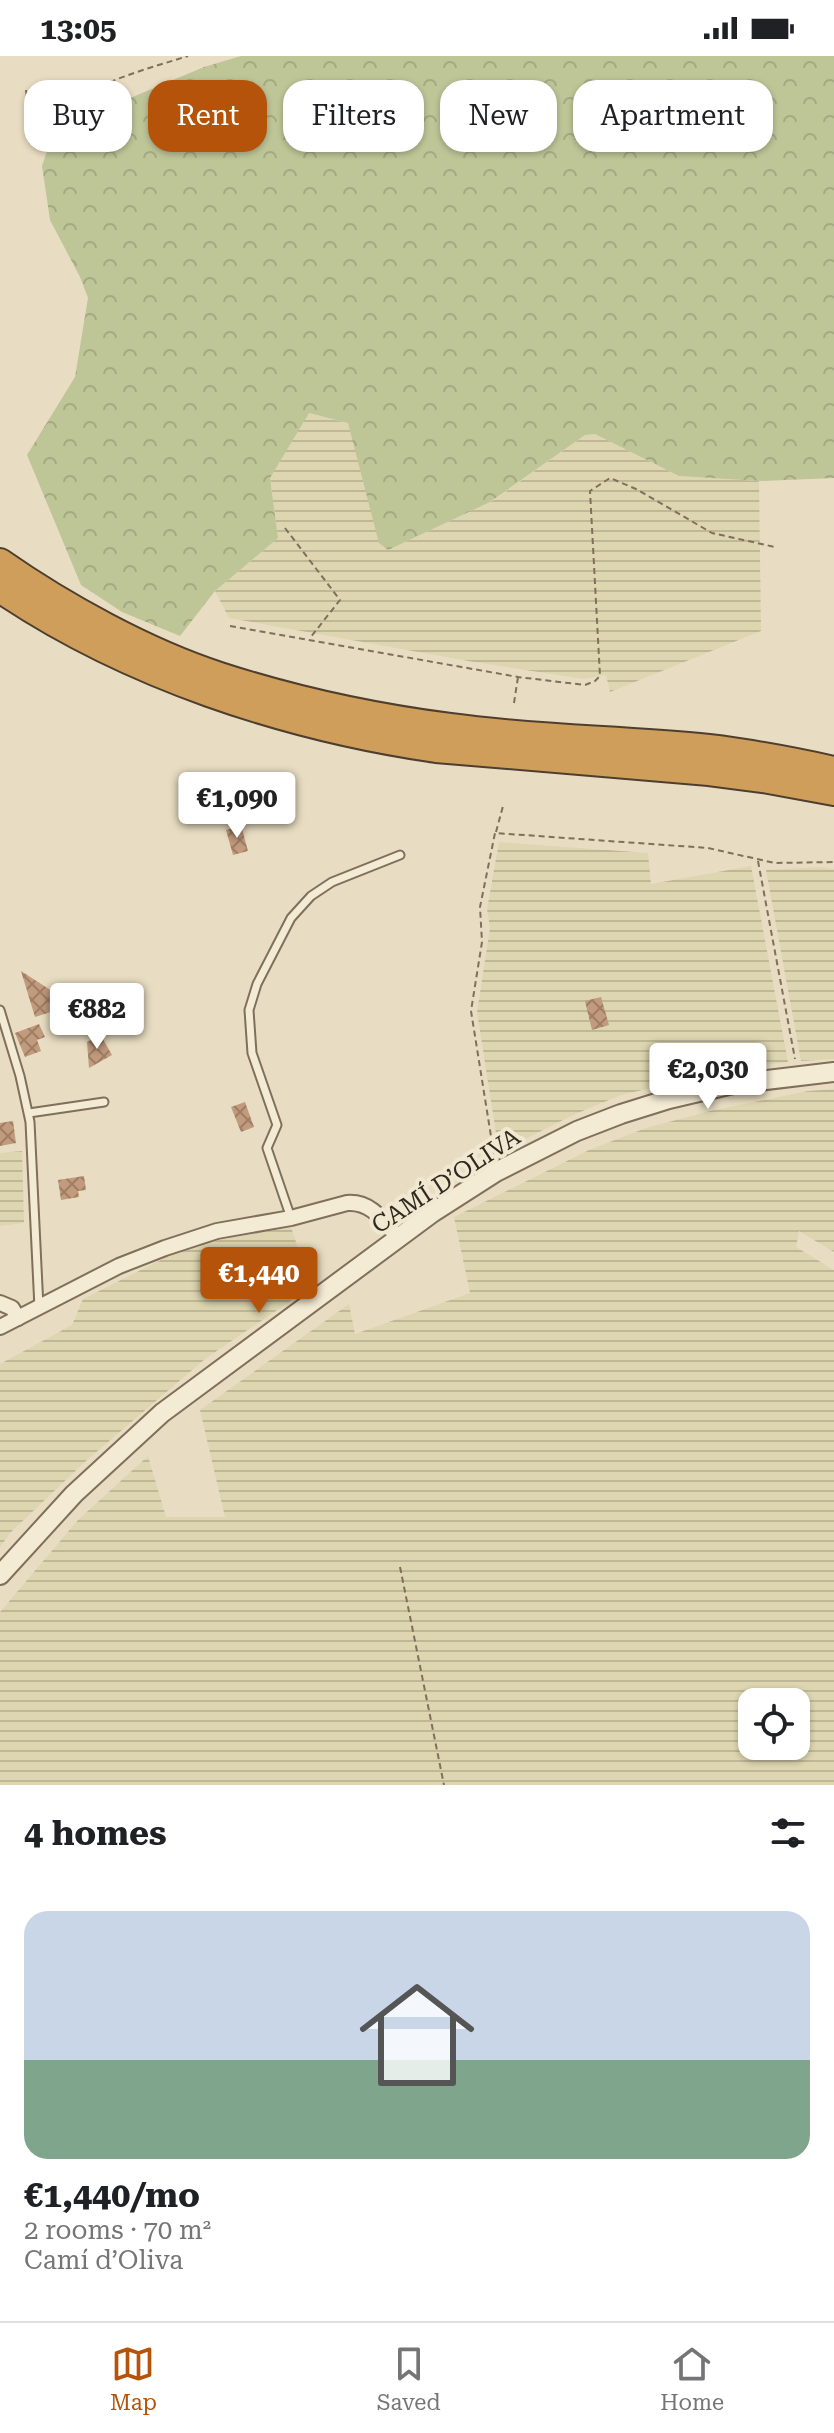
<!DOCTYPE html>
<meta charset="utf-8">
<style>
:root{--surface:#fff;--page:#f2f2f2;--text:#202124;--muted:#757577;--line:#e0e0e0;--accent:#b45309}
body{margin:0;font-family:"Roboto Serif",serif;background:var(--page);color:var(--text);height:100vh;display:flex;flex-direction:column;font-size:30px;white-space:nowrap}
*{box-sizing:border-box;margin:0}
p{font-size:26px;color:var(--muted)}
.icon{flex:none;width:44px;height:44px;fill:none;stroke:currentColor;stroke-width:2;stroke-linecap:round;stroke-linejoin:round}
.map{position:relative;height:1729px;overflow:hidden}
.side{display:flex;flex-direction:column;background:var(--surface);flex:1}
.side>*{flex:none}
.top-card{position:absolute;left:24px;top:24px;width:786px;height:72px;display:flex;gap:16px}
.controls{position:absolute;left:738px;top:1632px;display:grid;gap:16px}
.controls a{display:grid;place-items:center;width:72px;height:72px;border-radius:16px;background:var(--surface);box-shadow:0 2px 6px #0004;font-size:40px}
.price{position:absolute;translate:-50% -68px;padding:0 18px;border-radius:8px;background:#fff;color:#222;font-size:26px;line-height:52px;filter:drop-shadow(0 2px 4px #0008)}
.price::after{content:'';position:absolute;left:50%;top:48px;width:24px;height:18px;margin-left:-12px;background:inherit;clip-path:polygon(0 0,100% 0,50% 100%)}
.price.active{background:var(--accent);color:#fff}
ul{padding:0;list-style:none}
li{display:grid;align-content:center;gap:16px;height:424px;padding:0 24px}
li+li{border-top:2px solid var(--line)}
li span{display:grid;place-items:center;height:248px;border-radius:24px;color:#555}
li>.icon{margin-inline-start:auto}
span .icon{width:144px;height:144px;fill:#fffc;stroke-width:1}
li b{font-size:34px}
h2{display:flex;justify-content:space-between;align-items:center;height:96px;padding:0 24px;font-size:34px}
.tag{padding:0 28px;border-radius:24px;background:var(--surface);box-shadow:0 2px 6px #0004;font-size:28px;line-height:72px}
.tag.active{background:var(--accent);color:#fff}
.status{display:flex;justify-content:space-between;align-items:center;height:56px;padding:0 40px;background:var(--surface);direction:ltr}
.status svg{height:22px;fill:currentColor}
.dock{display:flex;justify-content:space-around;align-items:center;height:112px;border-top:2px solid var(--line);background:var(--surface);font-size:22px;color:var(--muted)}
.dock a{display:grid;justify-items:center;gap:4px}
.dock .active{color:var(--accent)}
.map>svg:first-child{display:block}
.farmland{fill:url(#farmland-rules);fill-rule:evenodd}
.forest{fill:url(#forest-crowns)}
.building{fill:url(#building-cross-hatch)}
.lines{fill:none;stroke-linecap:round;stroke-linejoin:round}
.service-casing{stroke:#806f5b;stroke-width:11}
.minor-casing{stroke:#806f5b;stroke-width:18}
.tertiary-casing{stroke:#806f5b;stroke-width:22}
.motorway-casing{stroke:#4e3e2f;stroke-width:30}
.path{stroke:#806f5b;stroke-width:2;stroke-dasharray:6 4;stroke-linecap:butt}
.service{stroke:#f4ebd4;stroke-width:7}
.minor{stroke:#f4ebd4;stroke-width:14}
.tertiary{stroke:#f4ebd4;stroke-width:18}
.motorway{stroke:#cf9e5b;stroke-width:26}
.labels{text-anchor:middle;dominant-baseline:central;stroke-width:8;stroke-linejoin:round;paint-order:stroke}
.street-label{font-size:24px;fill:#31281e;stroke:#f0e8d0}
</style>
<div class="status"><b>13:05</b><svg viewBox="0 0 49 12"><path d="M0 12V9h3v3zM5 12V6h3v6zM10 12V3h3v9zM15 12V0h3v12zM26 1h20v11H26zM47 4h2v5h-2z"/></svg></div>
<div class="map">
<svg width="834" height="1729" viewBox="0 0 834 1729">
<defs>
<pattern id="farmland-rules" width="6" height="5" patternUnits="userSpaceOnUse" patternTransform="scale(2)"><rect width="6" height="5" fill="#ddd6b0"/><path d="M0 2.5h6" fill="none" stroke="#beb897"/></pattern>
<pattern id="forest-crowns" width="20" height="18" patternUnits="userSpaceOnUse" patternTransform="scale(2)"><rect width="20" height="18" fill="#bec597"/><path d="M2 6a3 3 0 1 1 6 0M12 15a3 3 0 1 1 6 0" fill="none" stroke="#a4a982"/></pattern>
<pattern id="building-cross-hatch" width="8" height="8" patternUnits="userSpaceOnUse" patternTransform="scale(2)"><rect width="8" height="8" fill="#c29a7c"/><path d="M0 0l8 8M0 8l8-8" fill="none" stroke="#9e7e65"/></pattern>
</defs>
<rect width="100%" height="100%" fill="#e8ddc2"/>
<g class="farmland">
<path d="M308,357L348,367L388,494L494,444L585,379L595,378L679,420L759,425L761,575L610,636L606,619L584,623L474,606L229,562L215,535L278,482L270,422Z"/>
<path d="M499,786L648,797L651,828L751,810L788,1006L733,1013L621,1039L573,1059L499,1096L477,956L490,872L487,853Z"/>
<path d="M819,811L834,813V1003L801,1005L766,814Z"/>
<path d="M834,1033V1196L799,1175L796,1191L834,1214V1729H0V1556L78,1464L148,1400L166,1461H225L200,1354L349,1248L355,1278L470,1237L454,1161L589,1094L646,1072L710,1055L808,1035ZM752,1646H796V1690H752Z"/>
<path d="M22,1095L24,1167L0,1170V1097Z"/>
<path d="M291,1171L311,1231L205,1303L87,1404L11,1476L0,1491V1308L72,1269L83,1243L171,1199L219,1184Z"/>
</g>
<path class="forest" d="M241,0H834V422L759,425L679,420L595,378L585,379L490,446L388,494L379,487L348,367L309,357L270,422L278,482L215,535L180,580L122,556L81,529L27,399L75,321L88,242L80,221L50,164L42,110L54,74L204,11Z"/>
<g class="building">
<path d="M241,769L248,795L233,799L226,774Z"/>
<path d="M21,915L52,935L57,954L35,961Z"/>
<path d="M601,941L609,969L592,974L585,945Z"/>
<path d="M39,968L45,981L37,984L41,995L25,1001L15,977Z"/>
<path d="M100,978L112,999L89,1012L87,986Z"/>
<path d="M245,1046L254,1071L241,1076L231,1051Z"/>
<path d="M13,1065L16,1087L0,1090V1067Z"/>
<path d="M84,1120L86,1134L78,1135L79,1141L61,1144L58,1124Z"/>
</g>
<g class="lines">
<defs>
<g id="service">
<path d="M0,954L20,1020L30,1066L39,1252"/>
<path d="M29,1057L104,1046"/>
<path d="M291,1162L267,1092L277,1069L252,997L249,954L257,928L291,862L311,840L332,826L400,799"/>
</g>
<g id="minor">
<path d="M0,1247L12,1252L18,1262"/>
<path d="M0,1271L119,1210L165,1192L217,1175L291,1162L347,1147C372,1145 384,1166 399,1183"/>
</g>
<path id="tertiary" d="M0,1519L74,1438L162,1357L432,1157L496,1116L577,1075L621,1058L669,1043L733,1028L834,1016"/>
<g id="motorway">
<path d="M0,506C63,550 146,596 220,620C294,644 373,661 450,671C536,683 623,683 709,692C751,697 793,705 834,714"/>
<path d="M0,533C127,619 285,671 436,693L709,716L763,723L834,736"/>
</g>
</defs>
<use href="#service" class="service-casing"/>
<use href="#minor" class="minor-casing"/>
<use href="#tertiary" class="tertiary-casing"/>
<use href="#motorway" class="motorway-casing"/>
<g class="path">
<path d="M26,34C27,48 32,53 43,62C62,56 74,42 92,34C123,19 156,10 188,0"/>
<path d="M285,472L340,544L310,582"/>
<path d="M230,570L518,621L585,629L595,625L600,620L590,435L610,422L636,433L712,477L775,491"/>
<path d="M514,647L518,621"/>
<path d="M496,776L503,750"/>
<path d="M758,805L795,1003"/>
<path d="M494,1099L471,955L482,886L480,851L495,777L708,792L775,807L834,806"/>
<path d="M400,1511L444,1729"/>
</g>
<use href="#service" class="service"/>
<use href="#minor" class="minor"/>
<use href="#tertiary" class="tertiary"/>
<use href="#motorway" class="motorway"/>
</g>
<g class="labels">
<g class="street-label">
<text transform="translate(446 1125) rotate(-33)">CAMÍ D’OLIVA</text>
</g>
</g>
</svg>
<div class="controls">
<a><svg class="icon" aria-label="locate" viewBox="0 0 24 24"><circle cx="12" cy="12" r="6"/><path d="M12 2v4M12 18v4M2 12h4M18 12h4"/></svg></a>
</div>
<b class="price" style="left:237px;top:784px">€1,090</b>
<b class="price" style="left:97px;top:995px">€882</b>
<b class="price" style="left:708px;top:1055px">€2,030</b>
<b class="price active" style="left:259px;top:1259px">€1,440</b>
<div class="top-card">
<a class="tag">Buy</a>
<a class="tag active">Rent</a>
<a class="tag">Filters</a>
<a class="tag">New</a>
<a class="tag">Apartment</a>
</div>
</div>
<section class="side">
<h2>4 homes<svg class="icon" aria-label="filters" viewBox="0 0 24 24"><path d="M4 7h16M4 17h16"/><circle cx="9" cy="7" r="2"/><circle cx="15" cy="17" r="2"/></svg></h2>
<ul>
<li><span style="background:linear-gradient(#c9d6e8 60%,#7fa58c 0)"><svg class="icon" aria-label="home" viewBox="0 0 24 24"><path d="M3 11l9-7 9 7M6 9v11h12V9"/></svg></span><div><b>€1,440/mo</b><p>2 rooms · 70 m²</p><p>Camí d’Oliva</p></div></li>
</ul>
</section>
<nav class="dock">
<a class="active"><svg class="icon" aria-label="map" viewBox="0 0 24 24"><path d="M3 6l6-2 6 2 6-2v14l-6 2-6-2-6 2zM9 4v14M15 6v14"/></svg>Map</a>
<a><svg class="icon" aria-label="saved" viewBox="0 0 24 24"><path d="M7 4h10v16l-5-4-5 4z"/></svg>Saved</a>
<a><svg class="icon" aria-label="home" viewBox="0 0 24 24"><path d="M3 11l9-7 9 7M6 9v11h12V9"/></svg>Home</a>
</nav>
